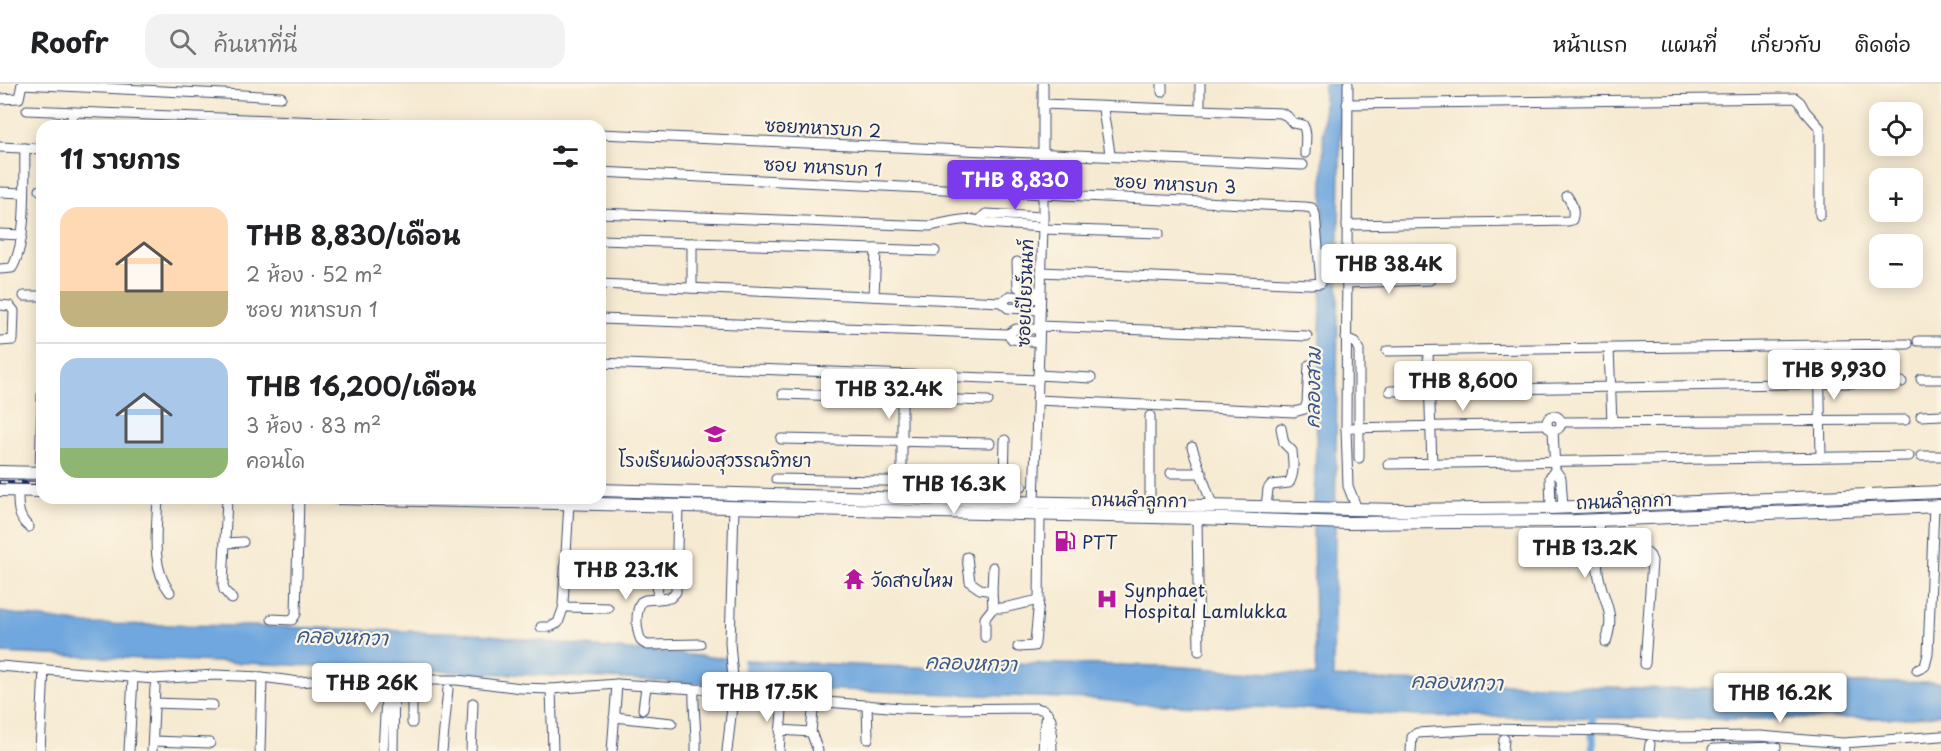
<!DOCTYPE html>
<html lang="th">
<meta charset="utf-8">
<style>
:root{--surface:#fff;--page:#f2f2f2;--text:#202124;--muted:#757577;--line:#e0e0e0;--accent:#7c3aed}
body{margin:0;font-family:"Playpen Sans","Playpen Sans Thai",sans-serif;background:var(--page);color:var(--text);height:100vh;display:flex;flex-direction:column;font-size:22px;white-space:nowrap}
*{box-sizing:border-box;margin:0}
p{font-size:20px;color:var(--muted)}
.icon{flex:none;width:33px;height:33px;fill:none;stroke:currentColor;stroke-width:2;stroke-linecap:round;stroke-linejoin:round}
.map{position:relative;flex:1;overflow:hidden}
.details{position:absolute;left:36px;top:36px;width:570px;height:384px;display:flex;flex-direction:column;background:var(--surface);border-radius:18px;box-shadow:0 3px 15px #0003}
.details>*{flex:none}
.tools{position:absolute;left:1869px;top:18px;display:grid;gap:12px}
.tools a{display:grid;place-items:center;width:54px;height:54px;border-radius:12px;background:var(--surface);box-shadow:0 3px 15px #0003;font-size:30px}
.price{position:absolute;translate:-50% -51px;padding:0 14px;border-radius:6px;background:#fff;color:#222;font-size:20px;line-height:39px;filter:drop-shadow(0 2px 3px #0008)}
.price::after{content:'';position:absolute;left:50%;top:36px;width:18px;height:14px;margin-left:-9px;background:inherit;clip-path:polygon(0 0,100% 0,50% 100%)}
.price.active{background:var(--accent);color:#fff}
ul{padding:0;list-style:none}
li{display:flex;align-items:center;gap:18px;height:150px;padding:0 24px}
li+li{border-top:2px solid var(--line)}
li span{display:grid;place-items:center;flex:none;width:168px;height:120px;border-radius:18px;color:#555}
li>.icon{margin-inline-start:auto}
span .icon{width:72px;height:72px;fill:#fffc;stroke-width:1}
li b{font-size:26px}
h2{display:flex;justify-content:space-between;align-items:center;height:72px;padding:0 24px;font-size:26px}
header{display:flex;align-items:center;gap:36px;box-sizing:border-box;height:84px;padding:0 30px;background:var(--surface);border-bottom:2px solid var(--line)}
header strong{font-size:28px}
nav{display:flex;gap:33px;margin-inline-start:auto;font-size:21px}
.search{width:420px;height:54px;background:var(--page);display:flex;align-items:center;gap:15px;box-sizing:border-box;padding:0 21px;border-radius:18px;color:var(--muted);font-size:22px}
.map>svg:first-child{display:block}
.water{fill:#6fa7de;stroke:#456b9e;stroke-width:1.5}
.pier{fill:#f6ead2}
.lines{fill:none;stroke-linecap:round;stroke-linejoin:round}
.canal{stroke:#6fa7de;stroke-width:8}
.minor-casing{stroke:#3c4b6f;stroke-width:11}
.major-casing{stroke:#3c4b6f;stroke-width:14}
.minor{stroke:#fff;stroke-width:9}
.major{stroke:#fff;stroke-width:12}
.rail-casing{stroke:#1b2f5e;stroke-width:4.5}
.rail{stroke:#fcf5e5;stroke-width:2;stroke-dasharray:7;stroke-linecap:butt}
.labels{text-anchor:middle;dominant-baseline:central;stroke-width:4.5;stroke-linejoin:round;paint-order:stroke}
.street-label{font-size:18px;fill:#1b2f5e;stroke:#fcf5e5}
.poi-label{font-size:18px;fill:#1b2f5e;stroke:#fcf5e5;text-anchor:start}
.water-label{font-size:20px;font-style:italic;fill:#38598b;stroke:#fcf5e5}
</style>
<header>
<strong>Roofr</strong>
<div class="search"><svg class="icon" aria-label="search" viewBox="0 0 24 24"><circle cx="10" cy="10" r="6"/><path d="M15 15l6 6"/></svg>ค้นหาที่นี่</div>
<nav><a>หน้าแรก</a><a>แผนที่</a><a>เกี่ยวกับ</a><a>ติดต่อ</a></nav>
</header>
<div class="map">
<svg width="1941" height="667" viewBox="0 0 1941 667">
<rect width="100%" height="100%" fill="#fcf5e5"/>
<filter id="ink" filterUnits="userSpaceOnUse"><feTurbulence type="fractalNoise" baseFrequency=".0167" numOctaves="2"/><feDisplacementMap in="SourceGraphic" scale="12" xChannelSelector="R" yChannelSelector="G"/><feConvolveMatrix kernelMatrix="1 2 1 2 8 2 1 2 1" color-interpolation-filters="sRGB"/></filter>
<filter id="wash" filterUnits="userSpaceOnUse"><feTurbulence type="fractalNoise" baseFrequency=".008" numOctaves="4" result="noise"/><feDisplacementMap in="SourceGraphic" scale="24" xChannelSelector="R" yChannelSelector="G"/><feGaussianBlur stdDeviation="1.35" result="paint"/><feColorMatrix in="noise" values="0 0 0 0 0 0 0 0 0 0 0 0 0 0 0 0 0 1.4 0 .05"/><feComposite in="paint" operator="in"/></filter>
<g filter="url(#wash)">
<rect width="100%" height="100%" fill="#f6ead2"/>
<path class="water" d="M1324,0H1341L1333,593L1397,597L1675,605L1777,603L1854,599L1941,598V630L1908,634L1729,635L1418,632L1291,624L1136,620L1092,615L760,603L608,594L0,569V528L85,540L248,542L471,549L594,563L746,576L875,582L951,584L1004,579L1167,582L1316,592L1313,446L1322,193Z"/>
<path class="pier" d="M733,572H742L744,598L735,599Z"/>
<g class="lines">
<path class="canal" d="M1592,624L1593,667"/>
</g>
</g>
<g filter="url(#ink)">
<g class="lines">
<defs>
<g id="minor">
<path d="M22,0L281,13"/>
<path d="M1348,0L1346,344L1348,402L1357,425"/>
<path d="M1162,8V0"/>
<path d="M0,15L19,14L22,0"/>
<path d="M1043,20L1281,29L1287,32L1293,39L1303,41C1308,49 1305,60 1305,69"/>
<path d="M1200,20V0"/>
<path d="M1347,20L1795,14L1800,18L1805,27L1820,44V131"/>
<path d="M1103,23C1104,40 1109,55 1110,72"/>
<path d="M27,26L416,42"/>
<path d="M69,42L74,29"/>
<path d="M600,50L1303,81"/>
<path d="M0,63L42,65"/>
<path d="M600,88L1305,123L1312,124L1315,130L1321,199L1310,200L1041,188"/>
<path d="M40,106H42"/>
<path d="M0,108L24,109"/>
<path d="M600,129L930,142C947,139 969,131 985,139L1043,143"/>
<path d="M980,136L986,130L1043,133"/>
<path d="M1347,141L1568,137L1572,136C1575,128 1572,119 1567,112"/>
<path d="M1043,145L1159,149"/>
<path d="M0,150L22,151"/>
<path d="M600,156L935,167"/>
<path d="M1017,178L1018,203L1026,207L1040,208"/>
<path d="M0,185L12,184C28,157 24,96 25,64"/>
<path d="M1347,199L1430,196"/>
<path d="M600,200L1001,218"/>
<path d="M692,204V159"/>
<path d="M24,212H42"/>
<path d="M874,212L876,165"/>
<path d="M0,221L10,222L14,227L13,256L0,257"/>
<path d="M1040,226L1008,224L1001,218L1010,212L1040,215"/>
<path d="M600,235L1008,250L1016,245H1039"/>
<path d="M1039,242L1307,252"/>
<path d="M1008,250L1012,255L1039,258"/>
<path d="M1346,254L1355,258L1359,266V374"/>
<path d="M1918,257H1941"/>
<path d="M1819,262L1821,373"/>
<path d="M1609,265L1612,338"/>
<path d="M1387,267L1908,260"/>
<path d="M1428,267L1432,380"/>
<path d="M600,279L1038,296"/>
<path d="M1038,291L1091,294"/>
<path d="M1921,295H1941"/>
<path d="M1390,307L1902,298"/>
<path d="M783,310L988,317"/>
<path d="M1037,316L1294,328L1305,325L1307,319L1309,281"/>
<circle cx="1554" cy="339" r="7"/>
<path d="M1150,332V421"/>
<path d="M1921,332L1941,331"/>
<path d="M1561,338L1905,336"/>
<path d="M1346,344L1547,340"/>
<path d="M781,355L990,359"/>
<path d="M1005,356L1004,399L1009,402H1022"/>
<path d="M1192,363L1212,421"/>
<path d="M1921,372H1941"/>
<path d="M1388,380L1909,372"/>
<path d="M1555,386L1561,394L1563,424"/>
<path d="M40,389L42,311"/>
<path d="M1171,389H1202"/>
<path d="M776,395L989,399"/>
<path d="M18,407C18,421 17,433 29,443"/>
<path d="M158,414C157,444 150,483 170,508"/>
<path d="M227,414L223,501L224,506L232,515"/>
<path d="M902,414V315"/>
<path d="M1034,418L1043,143V0"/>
<path d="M569,419L563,520L567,523L608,524"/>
<path d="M678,422L676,508L670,514L645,516L641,518C635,529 636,548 642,558L647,561L700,560"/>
<path d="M1266,423L1268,405L1271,401L1289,399C1295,389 1293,378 1292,367L1284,359L1281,344"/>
<path d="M1551,424L1550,393L1555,386L1553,346"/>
<path d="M1197,434L1199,567"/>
<path d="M1599,435C1598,454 1595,475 1599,493C1604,520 1616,528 1606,558"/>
<path d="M225,459L243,458"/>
<path d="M1598,470L1646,468L1650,472L1652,477L1645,580"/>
<path d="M967,473L970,498L980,505L992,507L993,524H1003L1039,516"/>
<path d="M640,486L649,487L658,494L657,515"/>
<path d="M992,507L993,483"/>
<path d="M272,535L292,536L296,530L299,414"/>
<path d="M541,543H550L558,539L564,522"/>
<path d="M985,553V534L993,524"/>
<path d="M1018,563L1034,562L1035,559L1039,516L1040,431"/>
<path d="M0,582L154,595L215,591L262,593L299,598L325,596H457L521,604L551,605L617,600L694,605L754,607L814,617L901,624L947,625L1036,624L1044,626L1051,635L1052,667"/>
<path d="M1917,586L1925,582L1928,570L1934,422"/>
<path d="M551,605L553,667"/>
<path d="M694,605C693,627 697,646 696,667"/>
<path d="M814,617L811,648L818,667"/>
<path d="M154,619L213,621"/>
<path d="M867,621L868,655"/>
<path d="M643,625L646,603"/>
<path d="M614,633L672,639"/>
<path d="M412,639V596"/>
<path d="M780,646L811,648"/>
<path d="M153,657L210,659"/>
<path d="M1713,665L1776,663"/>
<path d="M1844,665V667"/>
<path d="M40,667L44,585"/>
<path d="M129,667L133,593"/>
<path d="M152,667L155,603"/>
<path d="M260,667L262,593"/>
<path d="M383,667L387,596"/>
<path d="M393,667L394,596"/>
<path d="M442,667L448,605"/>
<path d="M471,667L473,619"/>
<path d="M612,667L617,600"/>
<path d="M727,667L734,605L730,559L734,423"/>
<path d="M779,667L783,612"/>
<path d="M1043,667L1045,636L1048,630"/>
<path d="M1411,667L1412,653L1417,649L1484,645L1618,647L1666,653L1760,652L1843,659L1941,652"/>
<path d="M1503,667L1504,655"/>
<path d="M1649,667L1650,660"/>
</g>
<g id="major">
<path d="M0,388L42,389"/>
<path d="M0,406L42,407"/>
<path d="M600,406L1009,418L1402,426L1551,424L1941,408"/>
<path d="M336,414L1197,434L1348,439L1575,437L1941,422"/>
</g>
</defs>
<use href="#minor" class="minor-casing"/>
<use href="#major" class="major-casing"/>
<use href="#minor" class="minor"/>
<use href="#major" class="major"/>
<defs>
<path id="rail" d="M0,398L42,399"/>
</defs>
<use href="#rail" class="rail-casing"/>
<use href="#rail" class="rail"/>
</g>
</g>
<defs>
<symbol id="school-bare" viewBox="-9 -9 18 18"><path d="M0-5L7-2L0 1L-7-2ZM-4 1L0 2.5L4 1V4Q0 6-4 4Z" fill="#b5179e" stroke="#fcf5e5" stroke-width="2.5" paint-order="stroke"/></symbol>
<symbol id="fuel-bare" viewBox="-9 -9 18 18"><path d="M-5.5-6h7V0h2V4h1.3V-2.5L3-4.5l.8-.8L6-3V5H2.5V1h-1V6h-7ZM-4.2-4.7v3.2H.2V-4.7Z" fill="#b5179e" stroke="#fcf5e5" stroke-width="2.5" paint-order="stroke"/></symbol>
<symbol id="temple-bare" viewBox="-9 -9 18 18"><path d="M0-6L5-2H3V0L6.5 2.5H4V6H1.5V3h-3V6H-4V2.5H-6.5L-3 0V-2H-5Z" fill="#b5179e" stroke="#fcf5e5" stroke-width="2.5" paint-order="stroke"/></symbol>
<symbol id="hospital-bare" viewBox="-9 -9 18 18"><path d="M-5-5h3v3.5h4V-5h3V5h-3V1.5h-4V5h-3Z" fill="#b5179e" stroke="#fcf5e5" stroke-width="2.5" paint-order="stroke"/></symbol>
</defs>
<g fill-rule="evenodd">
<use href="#school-bare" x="700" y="335" width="30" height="30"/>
<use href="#fuel-bare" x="1050" y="442" width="30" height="30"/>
<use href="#temple-bare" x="839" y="480" width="30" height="30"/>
<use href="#hospital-bare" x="1092" y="500" width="30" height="30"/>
</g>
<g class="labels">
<g class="street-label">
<text transform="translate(823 43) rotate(3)">ซอยทหารบก 2</text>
<text transform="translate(823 82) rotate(3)">ซอย ทหารบก 1</text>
<text transform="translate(1175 99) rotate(3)">ซอย ทหารบก 3</text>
<text transform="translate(1024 209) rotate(-88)">ซอยเปียร์นนท์</text>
<text transform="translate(1139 415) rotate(1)">ถนนลำลูกกา</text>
<text transform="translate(1624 416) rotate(-2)">ถนนลำลูกกา</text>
</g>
<g class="poi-label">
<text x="715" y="375" text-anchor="middle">โรงเรียนผ่องสุวรรณวิทยา</text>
<text x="1082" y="457">PTT</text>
<text x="871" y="495">วัดสายไหม</text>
<text x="1124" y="505">Synphaet<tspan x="1124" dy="21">Hospital Lamlukka</tspan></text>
</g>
<g class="water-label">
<text transform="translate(1312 304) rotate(-89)">คลองสาม</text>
<text transform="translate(342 552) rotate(2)">คลองหกวา</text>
<text transform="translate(971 578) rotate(2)">คลองหกวา</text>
<text transform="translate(1457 597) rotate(2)">คลองหกวา</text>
</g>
</g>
</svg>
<div class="tools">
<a><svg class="icon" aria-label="locate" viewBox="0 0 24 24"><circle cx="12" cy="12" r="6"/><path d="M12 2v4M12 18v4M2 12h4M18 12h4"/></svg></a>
<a>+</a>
<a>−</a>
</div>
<b class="price active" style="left:1015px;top:127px">THB 8,830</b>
<b class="price" style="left:1389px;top:211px">THB 38.4K</b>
<b class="price" style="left:1834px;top:317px">THB 9,930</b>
<b class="price" style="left:1463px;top:328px">THB 8,600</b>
<b class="price" style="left:889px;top:336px">THB 32.4K</b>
<b class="price" style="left:954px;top:431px">THB 16.3K</b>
<b class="price" style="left:1585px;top:495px">THB 13.2K</b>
<b class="price" style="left:626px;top:517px">THB 23.1K</b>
<b class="price" style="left:372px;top:630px">THB 26K</b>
<b class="price" style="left:767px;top:639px">THB 17.5K</b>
<b class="price" style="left:1780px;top:640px">THB 16.2K</b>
<section class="details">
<h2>11 รายการ<svg class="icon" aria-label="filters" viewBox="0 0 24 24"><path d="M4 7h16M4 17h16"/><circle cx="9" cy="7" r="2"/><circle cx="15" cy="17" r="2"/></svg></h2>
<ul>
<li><span style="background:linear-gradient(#ffd9b3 70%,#c2b280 0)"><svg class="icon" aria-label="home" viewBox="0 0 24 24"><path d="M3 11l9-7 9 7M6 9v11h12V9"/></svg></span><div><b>THB 8,830/เดือน</b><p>2 ห้อง · 52 m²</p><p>ซอย ทหารบก 1</p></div></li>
<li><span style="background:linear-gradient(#a9c7e8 75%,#8fb573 0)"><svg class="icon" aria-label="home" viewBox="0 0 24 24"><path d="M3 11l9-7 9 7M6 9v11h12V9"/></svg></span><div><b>THB 16,200/เดือน</b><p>3 ห้อง · 83 m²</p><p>คอนโด</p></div></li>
</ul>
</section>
</div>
